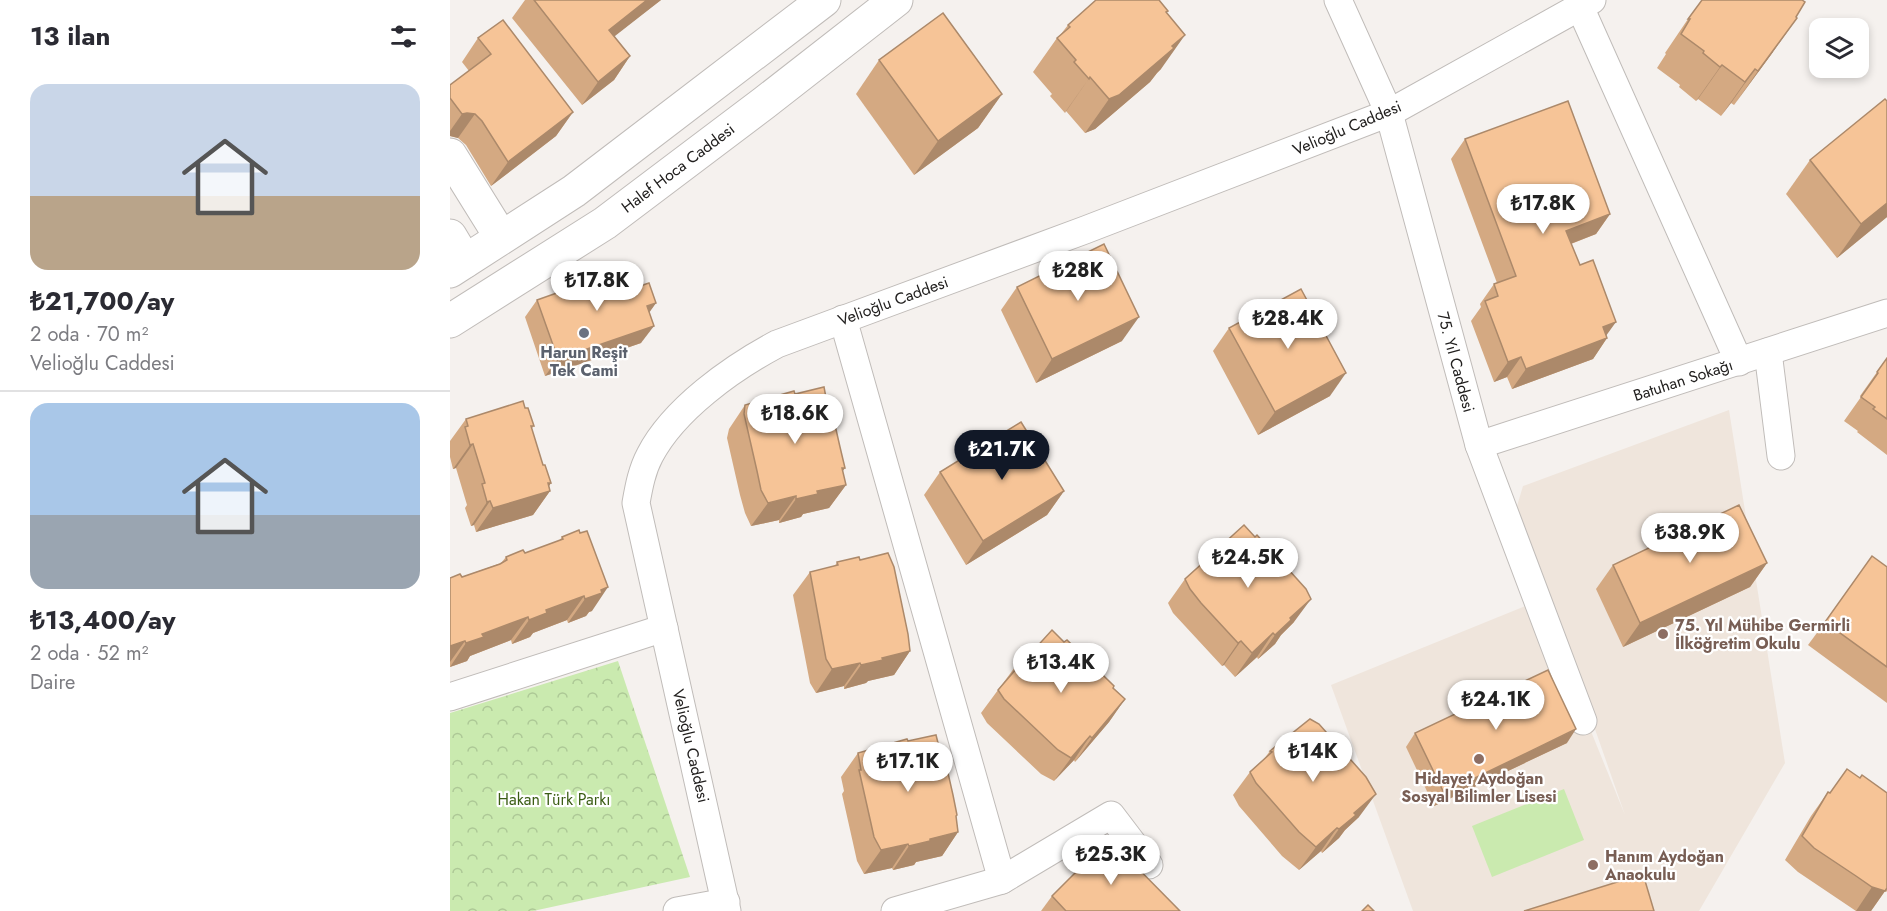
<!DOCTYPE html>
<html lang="tr">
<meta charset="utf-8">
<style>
:root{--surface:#fff;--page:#f2f2f3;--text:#2b2b33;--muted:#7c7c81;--line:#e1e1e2;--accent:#111827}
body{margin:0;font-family:Jost,sans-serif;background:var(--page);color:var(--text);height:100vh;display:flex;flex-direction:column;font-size:22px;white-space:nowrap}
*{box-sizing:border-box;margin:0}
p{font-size:20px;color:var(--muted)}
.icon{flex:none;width:33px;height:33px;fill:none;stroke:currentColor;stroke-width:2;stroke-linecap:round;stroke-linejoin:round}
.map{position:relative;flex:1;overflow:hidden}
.sheet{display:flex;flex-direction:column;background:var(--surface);width:450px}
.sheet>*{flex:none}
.fabs{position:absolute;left:1359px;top:18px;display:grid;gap:12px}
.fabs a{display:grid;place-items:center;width:60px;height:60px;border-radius:12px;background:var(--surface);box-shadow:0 3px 9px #0003;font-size:30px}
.price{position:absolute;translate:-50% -51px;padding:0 14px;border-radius:21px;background:#fff;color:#222;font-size:20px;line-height:39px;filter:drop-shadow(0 2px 3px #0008)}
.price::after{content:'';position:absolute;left:50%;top:36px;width:18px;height:14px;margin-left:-9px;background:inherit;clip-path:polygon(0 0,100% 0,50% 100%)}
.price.selected{background:var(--accent);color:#fff}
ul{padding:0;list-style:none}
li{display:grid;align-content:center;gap:12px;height:318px;padding:0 30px}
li+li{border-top:2px solid var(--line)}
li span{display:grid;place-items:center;height:186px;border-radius:18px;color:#555}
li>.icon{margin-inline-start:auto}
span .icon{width:108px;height:108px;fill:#fffc;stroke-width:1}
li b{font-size:26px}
h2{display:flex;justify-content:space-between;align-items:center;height:72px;padding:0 30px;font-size:26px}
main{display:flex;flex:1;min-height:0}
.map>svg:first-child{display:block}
.built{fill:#efe5dc}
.forest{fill:url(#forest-crowns)}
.pitch{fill:#caeaaf}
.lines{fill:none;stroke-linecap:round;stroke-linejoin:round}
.minor-casing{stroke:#c0bcb9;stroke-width:29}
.tertiary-casing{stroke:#c0bcb9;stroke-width:35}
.secondary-casing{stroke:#c0bcb9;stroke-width:35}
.minor{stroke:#fff;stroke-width:27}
.tertiary{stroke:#fff;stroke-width:33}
.secondary{stroke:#fff;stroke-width:33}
.wall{fill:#d4a982}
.shaded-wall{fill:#ac896a}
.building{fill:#f6c497;stroke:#ac896a;stroke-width:1.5}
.worship-dot{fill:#6b7280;stroke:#fff;stroke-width:2}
.education-dot{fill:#8d6e63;stroke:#fff;stroke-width:2}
.labels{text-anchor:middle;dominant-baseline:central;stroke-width:4.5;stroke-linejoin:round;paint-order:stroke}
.street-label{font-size:16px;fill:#22201f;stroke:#fff}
.worship-label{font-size:16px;font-weight:bold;fill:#5b616d;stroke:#fff}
.education-label{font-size:16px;font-weight:bold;fill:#785e54;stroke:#fff;text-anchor:start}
.park-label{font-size:16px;fill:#3b5d14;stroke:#fff}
</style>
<main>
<section class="sheet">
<h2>13 ilan<svg class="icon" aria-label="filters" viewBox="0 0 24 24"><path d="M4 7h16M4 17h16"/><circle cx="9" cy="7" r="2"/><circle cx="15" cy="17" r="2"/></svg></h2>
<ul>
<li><span style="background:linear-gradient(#c9d6e8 60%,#b9a48a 0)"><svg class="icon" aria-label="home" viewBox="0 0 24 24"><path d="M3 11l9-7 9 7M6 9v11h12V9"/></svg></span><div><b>₺21,700/ay</b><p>2 oda · 70 m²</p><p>Velioğlu Caddesi</p></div></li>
<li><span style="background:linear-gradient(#a9c7e8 60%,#9aa5b1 0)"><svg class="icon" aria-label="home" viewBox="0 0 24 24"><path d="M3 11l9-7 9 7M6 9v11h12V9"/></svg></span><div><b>₺13,400/ay</b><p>2 oda · 52 m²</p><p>Daire</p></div></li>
</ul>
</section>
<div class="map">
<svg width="1437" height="911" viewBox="0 0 1437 911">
<defs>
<pattern id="forest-crowns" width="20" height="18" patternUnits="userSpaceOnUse" patternTransform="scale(1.5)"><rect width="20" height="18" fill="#caeaaf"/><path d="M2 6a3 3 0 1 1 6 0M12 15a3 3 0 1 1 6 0" fill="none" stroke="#adc896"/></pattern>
</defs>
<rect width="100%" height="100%" fill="#f5f1ee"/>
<path class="built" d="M1279,410L1335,763L1249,911H963L881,685L1088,601L1175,815L1067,506L1073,486Z"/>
<path class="forest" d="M168,661L240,877L83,911H0V713Z"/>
<path class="pitch" d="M1114,789L1134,840L1042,877L1022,826Z"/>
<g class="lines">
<defs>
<g id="minor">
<path d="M888,0L939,113L1029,445L1133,721"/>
<path d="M1130,7L1289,362"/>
<path d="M393,319L552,880"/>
<path d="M1318,352L1331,456"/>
<path d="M1029,445L1437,313"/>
<path d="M0,697L214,628"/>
<path d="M227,911L276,902"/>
<path d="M277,911L186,503C189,486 192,470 200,455C224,409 282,368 327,344L635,230L939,113L1142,0"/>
<path d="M445,911L552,880L661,815L699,865"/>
</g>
<g id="tertiary">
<path d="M0,155L51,237"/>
<path d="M0,236L15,261"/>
</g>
<g id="secondary">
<path d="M0,271L124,191L374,0"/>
<path d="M0,321L155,223L314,103L446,0"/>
</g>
</defs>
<use href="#minor" class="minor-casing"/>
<use href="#tertiary" class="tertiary-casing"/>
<use href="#secondary" class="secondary-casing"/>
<use href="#minor" class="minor"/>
<use href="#tertiary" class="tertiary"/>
<use href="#secondary" class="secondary"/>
</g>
<g class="wall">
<path d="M75,0H211L164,36L180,56L164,80L132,105L62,18Z"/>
<path d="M716,13L711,69L707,73L700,82L645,129L635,133L616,111L615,113L600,96L602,94L583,72L607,38L611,34L618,25Z"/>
<path d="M1238,19L1323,52L1284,105L1281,103L1271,116L1248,99L1246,101L1229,87L1230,85L1207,68L1216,54L1215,53Z"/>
<path d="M28,38L123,112L106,136L41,186L16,145L8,138L0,136V85L19,71L12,62Z"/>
<path d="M429,60L552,94L528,128L464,175L406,94Z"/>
<path d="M1015,139L1160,214L1146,234L1121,244L1157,338L1143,359L1062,389L1057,377L1044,382L1021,321L1031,307L1030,304L1044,284L1047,283L1001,159Z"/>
<path d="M1360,160L1437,217L1387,258L1336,194Z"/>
<path d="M190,286L206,303L199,312L191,343L95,376L75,317L87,300Z"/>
<path d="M567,287L672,341L586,383L551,310Z"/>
<path d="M779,328L880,396L808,435L763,351Z"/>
<path d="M1437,358V455L1407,432L1408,431L1394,421L1411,397L1410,396Z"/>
<path d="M345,394L377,403L395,468L392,471L396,485L379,508L353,514L351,517L329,523V520L301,526L295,513L290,495L277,438L279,429L295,405Z"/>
<path d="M75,408L84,426L81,429L93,465L101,483L99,486L100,491L83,515L26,532L24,525L21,526L15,508L17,505L6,468L3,469L0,457V441L16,419Z"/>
<path d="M490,472L614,491L597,515L516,565L474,495Z"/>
<path d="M112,537L142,611L139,612L136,616L118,623L117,620L83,633L80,637L62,644L61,640L20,656L17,661L0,667V578L12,577L51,563L56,557L75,553L109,541Z"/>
<path d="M754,558L844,622L831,635L825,644L808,659L807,657L785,677L774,665L772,666L735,626L723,613L718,603L735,579L748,567Z"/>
<path d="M387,562L460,651L444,675L418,681L416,683L394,689V686L366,693L360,683L343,595L360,572L385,566Z"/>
<path d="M1317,563L1300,587L1173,647L1146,589L1163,565Z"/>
<path d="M1437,567V703L1358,645L1375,622Z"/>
<path d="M614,642L675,699L659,722L625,762L624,760L604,781L591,774L537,723L531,713L565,667L582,652Z"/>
<path d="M965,733L1117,743L984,806L956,747Z"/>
<path d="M458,741L490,751L507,815L506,817L508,832L492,856L466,862L464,865L443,870L442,868L414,874L407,861L403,843L392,794L394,791L391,777L408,753Z"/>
<path d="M820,751L909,817L895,830L889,838L872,853L871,851L849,870L832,856L789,806L783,795L800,772L814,759Z"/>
<path d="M1410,778L1437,793V891L1436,892L1435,891L1421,911H1406L1348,872L1335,860L1361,816L1378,792L1380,793Z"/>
<path d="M602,896L730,911H591Z"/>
</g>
<g class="shaded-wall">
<path d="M197,0H211L142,54L159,30Z"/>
<path d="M1347,18L1323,52L1284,105L1308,71Z"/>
<path d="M735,35L711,69L707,73L700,82L645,129L635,133L659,99Z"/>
<path d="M180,56L164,80L132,105L148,82Z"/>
<path d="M1272,65L1248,99L1246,101L1270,67Z"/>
<path d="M1305,69L1281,103L1271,116L1295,82Z"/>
<path d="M640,77L616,111L615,113Z"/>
<path d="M552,94L528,128L464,175L488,141Z"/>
<path d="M123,112L106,136L41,186L58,162Z"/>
<path d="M17,113L25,114L8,138L0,136V131L12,114Z"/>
<path d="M1437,203V217L1387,258L1411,224Z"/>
<path d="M1160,214L1146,234L1102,251L1116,231Z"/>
<path d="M206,303L194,320L197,306Z"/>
<path d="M689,317L672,341L586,383L602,359Z"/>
<path d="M1166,322L1153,340L1157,338L1143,359L1062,389L1076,369L1153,327Z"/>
<path d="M204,326L191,343L95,376L108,359Z"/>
<path d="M1071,357L1057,377L1044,382L1058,362Z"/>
<path d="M896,373L880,396L808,435L825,412Z"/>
<path d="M23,444L6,468L3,469L20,445Z"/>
<path d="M392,468H395L380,488L396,485L379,508L353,514L351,517L329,523L346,499L367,491Z"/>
<path d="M98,483H101L94,493L100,491L83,515L26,532L43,508Z"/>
<path d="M614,491L597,515L516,565L533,541Z"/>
<path d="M346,496L329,520L301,526L318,503Z"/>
<path d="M40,501L24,525L21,526L37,502Z"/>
<path d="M1317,563L1300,587L1173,647L1190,623Z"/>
<path d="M158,587L142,611L139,612L136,616L118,623L135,599L151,590Z"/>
<path d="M134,596L117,620L83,633L80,637L62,644L79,620L96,610Z"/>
<path d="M861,599L844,622L831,635L825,644L808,659L825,635L840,618Z"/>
<path d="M78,617L61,640L20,656L17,661L0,667L16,643L32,634Z"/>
<path d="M823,633L807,657L785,677L802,653Z"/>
<path d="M15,641L0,662V646Z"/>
<path d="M791,641L774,665L772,666L788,643Z"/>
<path d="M460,651L444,675L418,681L416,683L394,689L411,665L432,658Z"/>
<path d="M410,663L394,686L366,693L382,669Z"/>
<path d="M675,699L659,722L625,762L642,738Z"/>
<path d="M1126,729L1117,743L984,806L994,793Z"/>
<path d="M640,736L624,760L604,781L621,758Z"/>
<path d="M926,794L909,817L895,830L889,838L872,853L889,829L904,813Z"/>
<path d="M507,815L493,836L508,832L492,856L466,862L464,865L443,870L459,846L480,839Z"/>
<path d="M887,828L871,851L849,870L866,847Z"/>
<path d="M458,844L442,868L414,874L431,850Z"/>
<path d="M1422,887L1435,891L1421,911H1406Z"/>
</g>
<g class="building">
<path d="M84,0H197L159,30L180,56L148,82Z"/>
<path d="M646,0H709L718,11L716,12L735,35L722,46L724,48L669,95L659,99L640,77L639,79L624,62L626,60L607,38L620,27L618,25Z"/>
<path d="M1252,0H1352L1355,2L1346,17L1347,18L1308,71L1305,69L1295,82L1272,65L1270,67L1253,53L1254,51L1231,34L1240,19H1238Z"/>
<path d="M493,13L552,94L488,141L429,60Z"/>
<path d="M53,20L123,112L58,162L32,121L25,114L17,113L12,114L0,98V85L41,54L28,38Z"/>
<path d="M1435,99L1437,101V203L1411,224L1360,160Z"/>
<path d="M1118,101L1160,214L1116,231L1130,265L1143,260L1166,322L1153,327L1157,338L1076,369L1071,357L1058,362L1035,301L1048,296L1044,284L1066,276L1015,139Z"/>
<path d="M654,244L689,317L602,359L567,287Z"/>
<path d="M183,266L190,286L199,283L206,303L197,306L204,326L108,359L87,300Z"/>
<path d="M851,289L896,373L825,412L779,328Z"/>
<path d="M1437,358V419L1423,409L1425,407L1411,397L1428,373L1427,372Z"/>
<path d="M374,387L377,403H380L390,447L395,468H392L396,485L367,491L368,494L346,499V496L318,503L311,490L307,471L294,414L295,405L344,391L345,394Z"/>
<path d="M73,401L75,408H78L84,426H81L93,465H95L101,483H98L100,491L43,508L40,501L37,502L32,484L35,483L23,444L20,445L15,427L18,426L16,419Z"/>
<path d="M571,422L614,491L533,541L490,472Z"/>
<path d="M1289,505L1317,563L1190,623L1163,565Z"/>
<path d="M794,525L805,537L807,535L829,559L856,589L861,599L840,618L841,620L825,635L823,633L802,653L791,641L788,643L751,603L740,589L735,579L756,560L754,558L771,543L772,545Z"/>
<path d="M129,530L130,533L137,531L158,587L151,590L152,593L135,599L134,596L96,610L97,613L79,620L78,617L32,634L34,637L16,643L15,641L0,646V578L10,574L12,577L50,564L57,560L56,557L73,550L75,553L113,539L112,537Z"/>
<path d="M438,553L444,567L458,634L460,651L432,658L433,660L411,665L410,663L382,669L376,659L360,572L388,565L387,562L409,557L410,560Z"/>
<path d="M1422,556L1437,567V667L1375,622Z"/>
<path d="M602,630L614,642L617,640L664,686L663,688L675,699L642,738L640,736L621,758L608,750L554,699L548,690L567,668L565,667L580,650L582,652Z"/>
<path d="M1098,670L1126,729L994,793L965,733Z"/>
<path d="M860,719L869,724L916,777L926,794L904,813L906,815L889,829L887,828L866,847L849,832L806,783L800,772L822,752L820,751Z"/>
<path d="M486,735L490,751H493L503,795L507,815L506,816L508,832L480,839V841L459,846L458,844L431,850L424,837L420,819L409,770H411L408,753L457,739L458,741Z"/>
<path d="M1397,769L1410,778L1412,775L1437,793V888L1435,891L1422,887L1406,876L1364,848L1352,836L1378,792L1380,793Z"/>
<path d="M659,839L730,911H616L602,896Z"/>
<path d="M1193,874L1204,911H1074Z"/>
<path d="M918,905L924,911H912Z"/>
</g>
<circle class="worship-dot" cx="134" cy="333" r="6"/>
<g class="education-dot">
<circle cx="1213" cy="634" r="6"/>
<circle cx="1029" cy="759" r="6"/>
<circle cx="1143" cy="865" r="6"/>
</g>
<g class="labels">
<g class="street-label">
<text transform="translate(897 128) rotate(-23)">Velioğlu Caddesi</text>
<text transform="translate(228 168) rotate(-37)">Halef Hoca Caddesi</text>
<text transform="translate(443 301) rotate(-20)">Velioğlu Caddesi</text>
<text transform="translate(1006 362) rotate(75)">75. Yıl Caddesi</text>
<text transform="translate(1233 380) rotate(-18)">Batuhan Sokağı</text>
<text transform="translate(241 746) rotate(77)">Velioğlu Caddesi</text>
</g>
<g class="worship-label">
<text x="134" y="352">Harun Reşit<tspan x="134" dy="18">Tek Cami</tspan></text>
</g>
<g class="education-label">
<text x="1225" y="625">75. Yıl Mühibe Germirli<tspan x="1225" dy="18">İlköğretim Okulu</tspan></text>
<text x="1029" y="778" text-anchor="middle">Hidayet Aydoğan<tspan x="1029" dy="18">Sosyal Bilimler Lisesi</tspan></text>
<text x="1155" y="856">Hanım Aydoğan<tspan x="1155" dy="18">Anaokulu</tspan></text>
</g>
<g class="park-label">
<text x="104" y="799">Hakan Türk Parkı</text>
</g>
</g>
</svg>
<div class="fabs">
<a><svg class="icon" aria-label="layers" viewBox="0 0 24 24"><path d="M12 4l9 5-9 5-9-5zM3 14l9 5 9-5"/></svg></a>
</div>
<b class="price" style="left:1093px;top:235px">₺17.8K</b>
<b class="price" style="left:628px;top:302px">₺28K</b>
<b class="price" style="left:147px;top:312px">₺17.8K</b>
<b class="price" style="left:838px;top:350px">₺28.4K</b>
<b class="price" style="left:345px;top:445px">₺18.6K</b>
<b class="price selected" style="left:552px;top:481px">₺21.7K</b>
<b class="price" style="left:1240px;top:564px">₺38.9K</b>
<b class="price" style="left:798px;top:589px">₺24.5K</b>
<b class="price" style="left:611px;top:694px">₺13.4K</b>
<b class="price" style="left:1046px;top:731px">₺24.1K</b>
<b class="price" style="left:863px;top:783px">₺14K</b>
<b class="price" style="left:458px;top:793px">₺17.1K</b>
<b class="price" style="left:661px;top:886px">₺25.3K</b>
</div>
</main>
